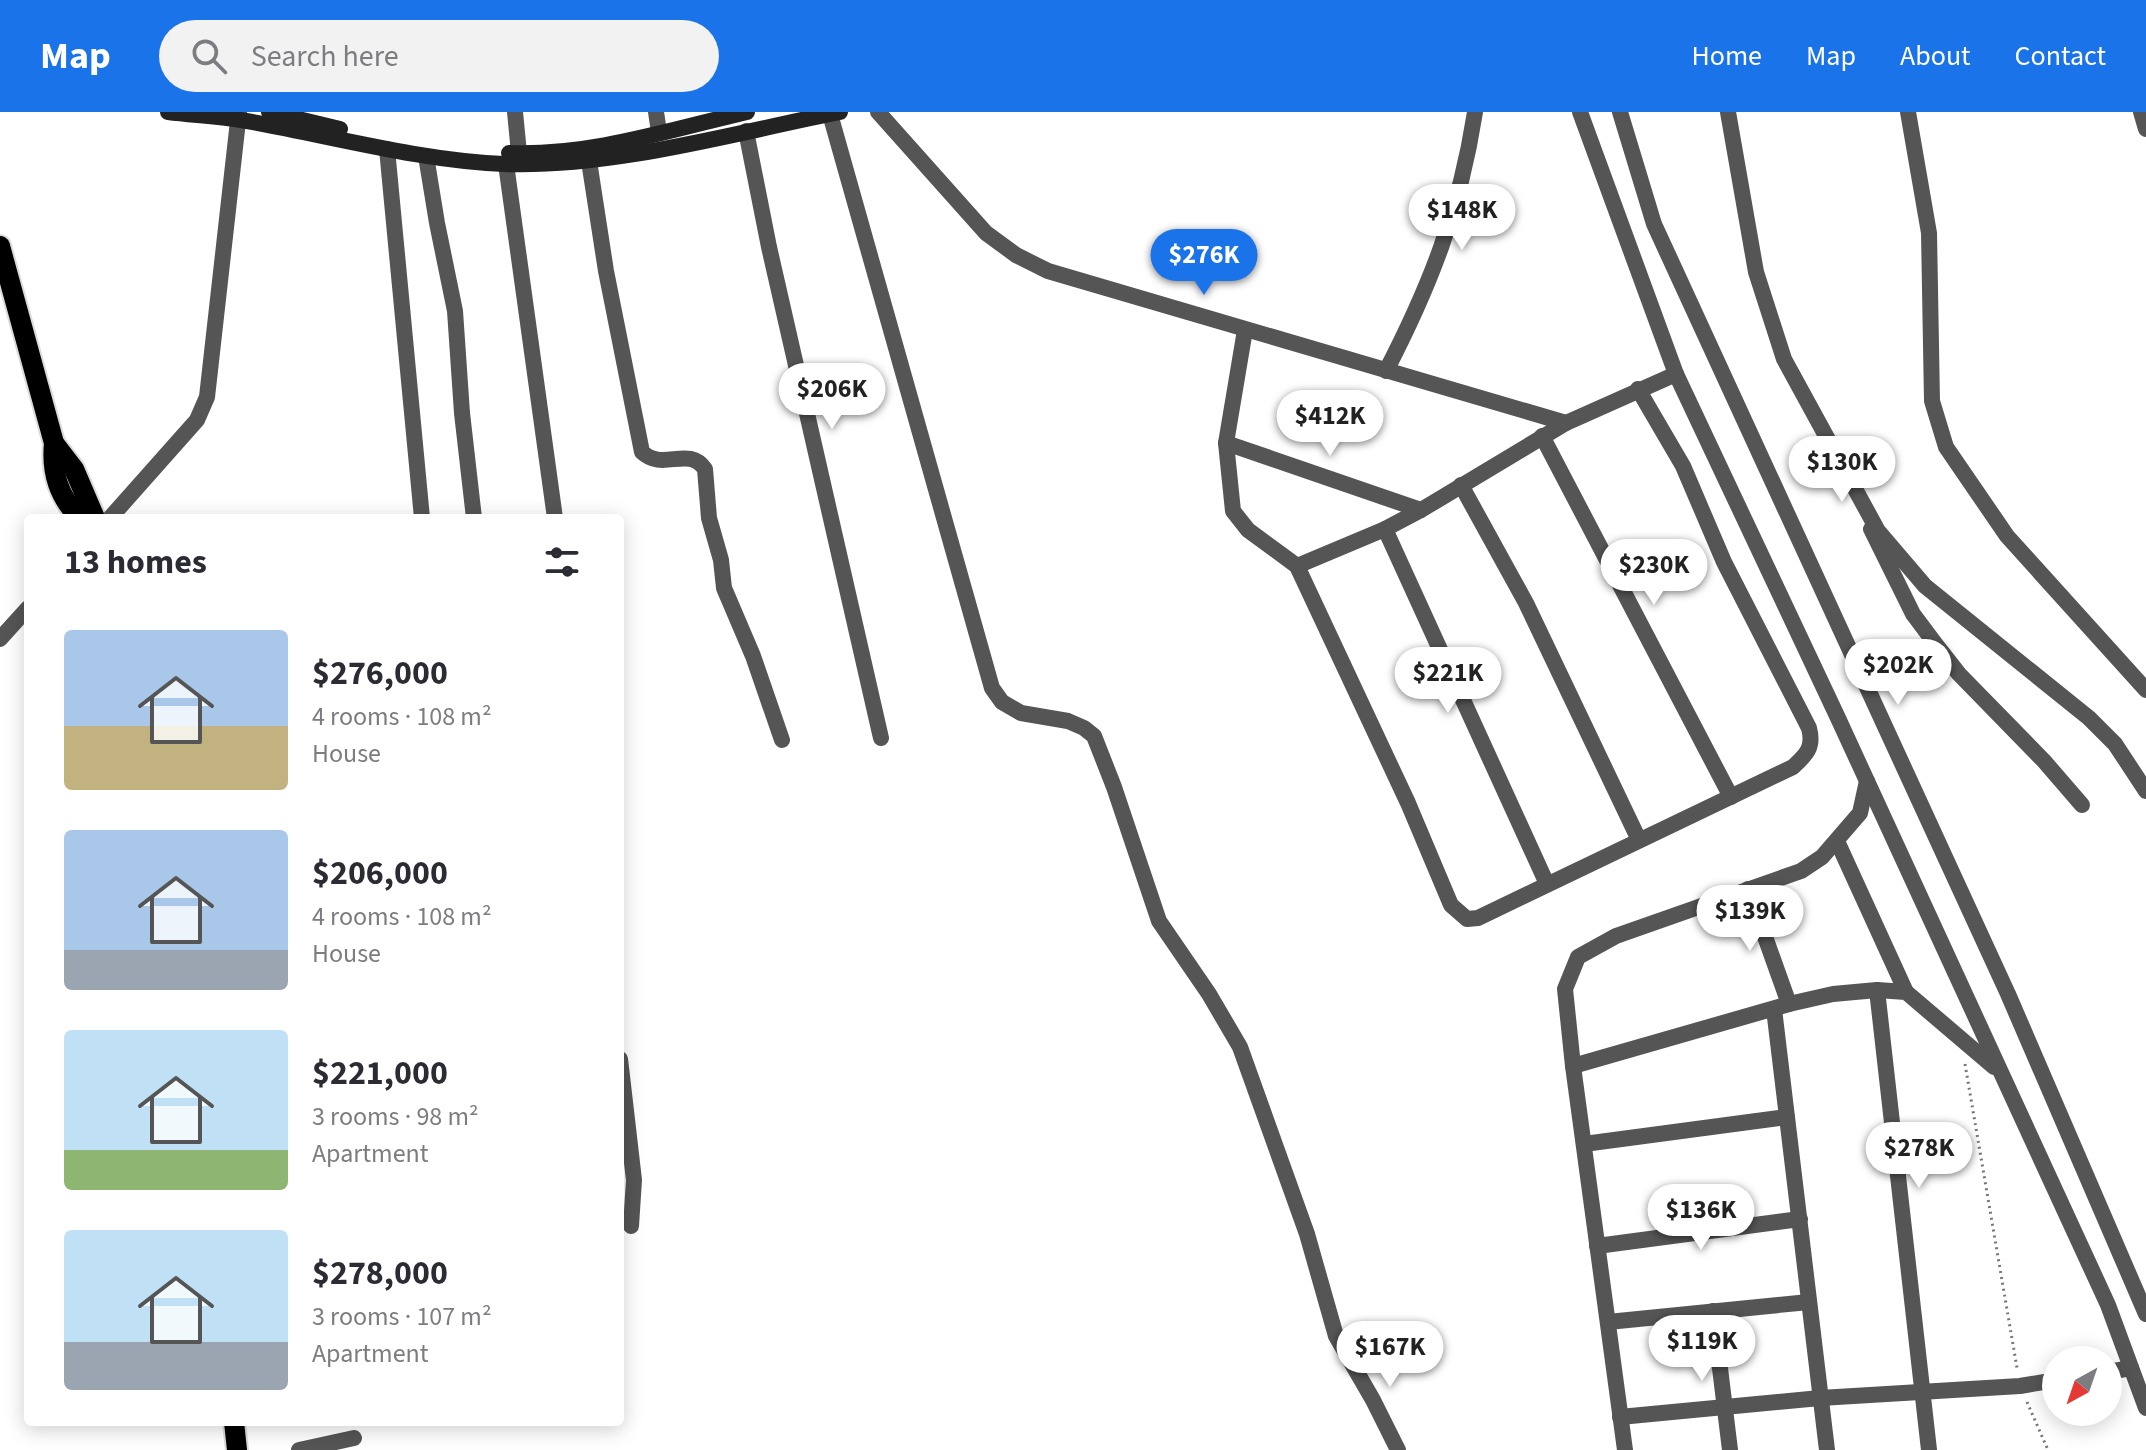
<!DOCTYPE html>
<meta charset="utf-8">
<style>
:root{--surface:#fff;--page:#f2f2f3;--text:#2b2b33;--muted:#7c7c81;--accent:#1a73e8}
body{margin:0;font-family:"Source Sans 3",sans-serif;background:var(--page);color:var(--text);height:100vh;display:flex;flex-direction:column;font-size:30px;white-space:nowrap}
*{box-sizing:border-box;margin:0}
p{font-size:26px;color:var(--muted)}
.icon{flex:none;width:44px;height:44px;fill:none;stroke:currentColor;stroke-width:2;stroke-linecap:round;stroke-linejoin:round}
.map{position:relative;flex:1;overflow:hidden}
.side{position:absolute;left:24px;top:402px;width:600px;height:912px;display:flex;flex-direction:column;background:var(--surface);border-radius:8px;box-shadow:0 4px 20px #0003}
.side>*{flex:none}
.needle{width:52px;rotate:220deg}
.controls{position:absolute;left:2042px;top:1234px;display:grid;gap:16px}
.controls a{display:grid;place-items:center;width:80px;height:80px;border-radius:50%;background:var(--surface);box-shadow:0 4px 20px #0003;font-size:40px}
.price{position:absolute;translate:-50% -68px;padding:0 18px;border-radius:28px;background:#fff;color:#222;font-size:26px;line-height:52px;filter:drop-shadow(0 2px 4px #0008)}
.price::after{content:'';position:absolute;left:50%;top:48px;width:24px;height:18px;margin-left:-12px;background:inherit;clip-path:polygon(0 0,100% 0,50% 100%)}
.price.active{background:var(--accent);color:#fff}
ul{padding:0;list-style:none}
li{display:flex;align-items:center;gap:24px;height:200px;padding:0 40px}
li span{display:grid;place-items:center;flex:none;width:224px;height:160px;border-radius:8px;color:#555}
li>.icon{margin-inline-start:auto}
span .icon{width:96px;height:96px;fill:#fffc;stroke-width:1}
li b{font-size:34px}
h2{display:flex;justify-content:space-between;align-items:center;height:96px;padding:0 40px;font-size:34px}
header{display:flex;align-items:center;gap:48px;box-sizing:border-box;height:112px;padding:0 40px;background:var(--accent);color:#fff}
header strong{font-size:38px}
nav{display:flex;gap:44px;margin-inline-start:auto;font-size:28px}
.search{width:560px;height:72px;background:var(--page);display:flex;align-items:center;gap:20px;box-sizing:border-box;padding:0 28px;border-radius:44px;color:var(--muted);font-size:30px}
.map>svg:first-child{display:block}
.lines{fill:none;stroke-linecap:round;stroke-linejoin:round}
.primary-casing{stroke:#dbdbdb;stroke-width:24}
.path{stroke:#777;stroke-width:3;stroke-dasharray:2 4;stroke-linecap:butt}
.street{stroke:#555;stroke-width:16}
.secondary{stroke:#222;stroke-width:16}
.primary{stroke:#000;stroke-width:20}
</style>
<header>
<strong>Map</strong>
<div class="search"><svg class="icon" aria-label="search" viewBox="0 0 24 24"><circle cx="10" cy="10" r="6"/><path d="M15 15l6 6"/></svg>Search here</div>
<nav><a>Home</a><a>Map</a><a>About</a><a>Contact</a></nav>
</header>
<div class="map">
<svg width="2146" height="1338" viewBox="0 0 2146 1338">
<rect width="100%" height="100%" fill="#fff"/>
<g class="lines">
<defs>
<g id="primary">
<path d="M0,134L54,331C51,361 59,384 79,406"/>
<path d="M54,331L74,357L95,406"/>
<path d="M234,1310L237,1338"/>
</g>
</defs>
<use href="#primary" class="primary-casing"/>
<g class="path">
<path d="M1965,952L2017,1256"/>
<path d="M2027,1290L2048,1338"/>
</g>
<g class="street">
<path d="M515,0L519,41"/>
<path d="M656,0L659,20"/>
<path d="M878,0L986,121L1016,143L1048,159L1566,311"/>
<path d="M1580,0L1676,262L1838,606L2108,1193L2146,1296"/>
<path d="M1620,0L1654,112L2008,882L2146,1202"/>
<path d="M1728,0L1756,160L1784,247L1878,419L1925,474L2089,606L2115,632L2146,679"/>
<path d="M1908,0L1929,121L1932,289L1946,335L2007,424L2146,578"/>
<path d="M2141,0L2146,17"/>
<path d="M830,2L992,576L1002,590L1021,601L1068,609L1084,616L1094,624L1114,675L1159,809L1209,882L1240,935L1307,1122L1336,1224L1373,1288L1398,1338"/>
<path d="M746,19L769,135L881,626"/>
<path d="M387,37L422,406"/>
<path d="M426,44L437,111L455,199L462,301L474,406"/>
<path d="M589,49L606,159L642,340C663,360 688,333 705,357L709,406L721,448L724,476L753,544L782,628"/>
<path d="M506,52L555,406"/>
<path d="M1245,218L1226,331L1233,399L1248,418L1297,454L1408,691L1451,793L1467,807L1478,806L1793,655C1807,642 1814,635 1809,616L1724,450L1683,354L1638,277"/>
<path d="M1386,259C1431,172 1460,97 1475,0"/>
<path d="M1542,324L1731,685"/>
<path d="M1226,331L1421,398"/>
<path d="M1461,373L1526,491L1639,728"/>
<path d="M110,406L197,308L207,285L239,0"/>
<path d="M1385,417L1547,772"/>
<path d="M1871,417L1913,502L1937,534L1959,562L2044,649L2082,693"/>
<path d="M1297,454L1385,417L1421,398L1566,311L1676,262"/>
<path d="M0,527L28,496"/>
<path d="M1837,729L1906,880"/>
<path d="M1748,777L1789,892"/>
<path d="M1877,878L1929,1338"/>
<path d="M1774,897L1827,1338"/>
<path d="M620,947L634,1068L631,1114"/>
<path d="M1573,954L1789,892L1833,882L1877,878L1906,880L1994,955"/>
<path d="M1584,1032L1787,1005"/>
<path d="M1597,1134L1800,1107"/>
<path d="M1713,1199L1730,1338"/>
<path d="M1608,1210L1809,1190"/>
<path d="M2108,1260L2131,1256"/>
<path d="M1620,1305L1820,1286L2020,1274L2056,1268"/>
<path d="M299,1338L354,1326"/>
<path d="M1625,1338L1573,954L1565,877L1578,845L1616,824L1801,759L1822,745L1860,701L1867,669"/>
</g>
<g class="secondary">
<path d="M168,0C192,3 217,4 241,8C328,23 415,48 504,52C612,56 734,21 840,0"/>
<path d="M269,0L340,17"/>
<path d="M509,41C591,44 669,18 747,0"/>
</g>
<use href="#primary" class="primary"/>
</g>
</svg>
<div class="controls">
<a><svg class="needle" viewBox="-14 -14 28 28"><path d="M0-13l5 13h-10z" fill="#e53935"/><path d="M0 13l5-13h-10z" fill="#7c7c81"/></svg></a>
</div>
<b class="price" style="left:1462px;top:140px">$148K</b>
<b class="price active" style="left:1204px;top:185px">$276K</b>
<b class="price" style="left:832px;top:319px">$206K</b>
<b class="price" style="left:1330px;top:346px">$412K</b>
<b class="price" style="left:1842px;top:392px">$130K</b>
<b class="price" style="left:1654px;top:495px">$230K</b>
<b class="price" style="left:1898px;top:595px">$202K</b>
<b class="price" style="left:1448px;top:603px">$221K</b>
<b class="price" style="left:1750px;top:841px">$139K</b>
<b class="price" style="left:1919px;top:1078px">$278K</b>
<b class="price" style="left:1701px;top:1140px">$136K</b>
<b class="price" style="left:1702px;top:1271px">$119K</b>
<b class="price" style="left:1390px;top:1277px">$167K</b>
<section class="side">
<h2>13 homes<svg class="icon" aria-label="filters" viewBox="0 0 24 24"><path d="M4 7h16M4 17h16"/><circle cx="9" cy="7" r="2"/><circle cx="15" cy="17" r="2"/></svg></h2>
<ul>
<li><span style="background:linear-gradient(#a9c7e8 60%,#c2b280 0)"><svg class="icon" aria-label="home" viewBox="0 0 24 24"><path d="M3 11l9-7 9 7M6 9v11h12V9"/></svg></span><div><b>$276,000</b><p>4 rooms · 108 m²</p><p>House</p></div></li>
<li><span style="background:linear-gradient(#a9c7e8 75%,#9aa5b1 0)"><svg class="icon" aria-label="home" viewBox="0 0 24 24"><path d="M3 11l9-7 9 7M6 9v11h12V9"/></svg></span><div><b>$206,000</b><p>4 rooms · 108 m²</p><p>House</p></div></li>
<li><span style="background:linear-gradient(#bfe0f5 75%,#8fb573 0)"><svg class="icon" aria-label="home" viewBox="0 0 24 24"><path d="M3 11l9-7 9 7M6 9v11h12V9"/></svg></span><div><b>$221,000</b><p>3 rooms · 98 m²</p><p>Apartment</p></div></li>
<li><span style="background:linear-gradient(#bfe0f5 70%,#9aa5b1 0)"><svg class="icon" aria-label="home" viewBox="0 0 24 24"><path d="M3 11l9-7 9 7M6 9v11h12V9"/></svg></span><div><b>$278,000</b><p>3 rooms · 107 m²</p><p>Apartment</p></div></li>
</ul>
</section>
</div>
